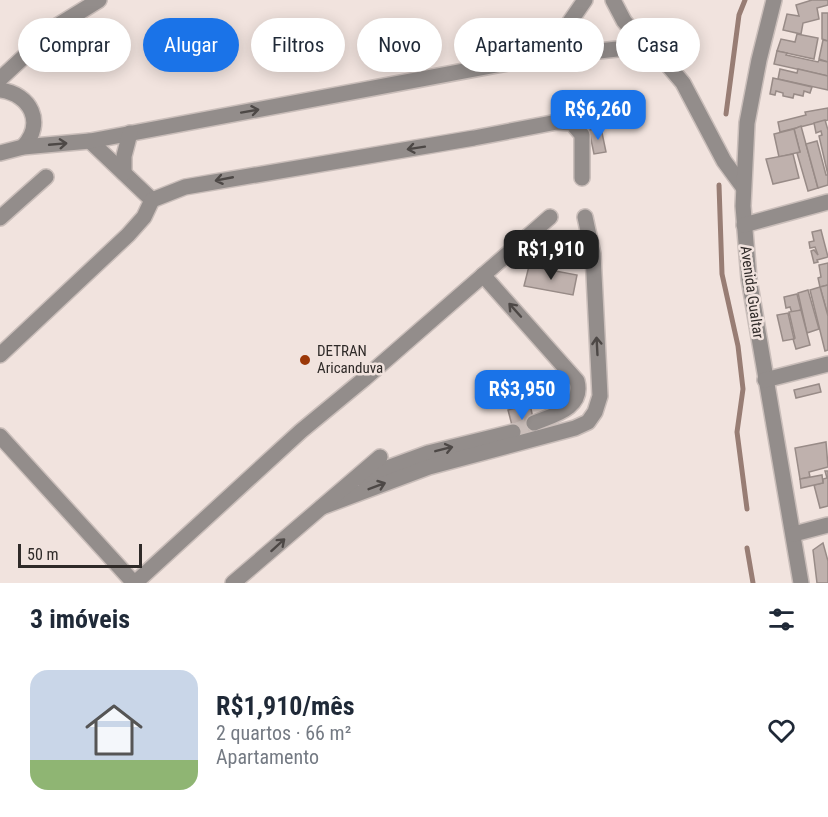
<!DOCTYPE html>
<html lang="pt">
<meta charset="utf-8">
<style>
:root{--surface:#fff;--page:#f6f6f7;--text:#1f2937;--muted:#747a83;--accent:#1a73e8}
body{margin:0;font-family:"Roboto Condensed",sans-serif;background:var(--page);color:var(--text);height:100vh;display:flex;flex-direction:column;font-size:22px;white-space:nowrap}
*{box-sizing:border-box;margin:0}
p{font-size:20px;color:var(--muted)}
.icon{flex:none;width:33px;height:33px;fill:none;stroke:currentColor;stroke-width:2;stroke-linecap:round;stroke-linejoin:round}
.map{position:relative;height:583px;overflow:hidden}
.sheet{display:flex;flex-direction:column;background:var(--surface);flex:1}
.sheet>*{flex:none}
.banner{position:absolute;left:18px;top:18px;width:792px;height:54px;display:flex;gap:12px}
.scale{position:absolute;left:18px;bottom:15px;width:124px;box-sizing:border-box;padding-left:6px;border:3px solid #2f2a28;border-top:0;font-size:16px;line-height:21px;white-space:nowrap;color:#2f2a28;-webkit-text-stroke:4px #f1e3de;paint-order:stroke}
.price{position:absolute;translate:-50% -51px;padding:0 14px;border-radius:12px;background:var(--accent);color:#fff;font-size:20px;line-height:39px;filter:drop-shadow(0 2px 3px #0008)}
.price::after{content:'';position:absolute;left:50%;top:36px;width:18px;height:14px;margin-left:-9px;background:inherit;clip-path:polygon(0 0,100% 0,50% 100%)}
.price.active{background:#222;color:#fff}
ul{padding:0;list-style:none}
li{display:flex;align-items:center;gap:18px;height:150px;padding:0 30px}
li span{display:grid;place-items:center;flex:none;width:168px;height:120px;border-radius:18px;color:#555}
li>.icon{margin-inline-start:auto}
span .icon{width:72px;height:72px;fill:#fffc;stroke-width:1}
li b{font-size:26px}
h2{display:flex;justify-content:space-between;align-items:center;height:72px;padding:0 30px;font-size:26px}
.chip{padding:0 21px;border-radius:27px;background:var(--surface);box-shadow:0 3px 15px #0003;font-size:21px;line-height:54px}
.chip.active{background:var(--accent);color:#fff}
.map>svg:first-child{display:block}
.lines{fill:none;stroke-linecap:round;stroke-linejoin:round}
.stream{stroke:#987d74;stroke-width:5}
.building{fill:#bfb1ad;stroke:#988b87;stroke-width:1.5}
.minor-tunnel{stroke:#cabeba;stroke-width:15;stroke-dasharray:15 8;stroke-linecap:butt}
.minor-casing{stroke:#cabeba;stroke-width:18}
.minor{stroke:#938d8b;stroke-width:15}
.oneway{stroke:#4d4846}
.poi-dot{fill:#9b3707;stroke:#f1e3de;stroke-width:2}
.labels{text-anchor:middle;dominant-baseline:central;stroke-width:5;stroke-linejoin:round;paint-order:stroke}
.street-label{font-size:15px;fill:#2f2a28;stroke:#f1e3de}
.poi-label{font-size:15px;fill:#2f2a28;stroke:#f1e3de;text-anchor:start}
</style>
<div class="map">
<svg width="828" height="583" viewBox="0 0 828 583">
<rect width="100%" height="100%" fill="#f1e3de"/>
<g class="lines">
<g class="stream">
<path d="M726,114L739,15L745,0"/>
<path d="M719,185L722,274L738,346L743,389L737,432L747,509"/>
<path d="M747,548L753,583"/>
</g>
</g>
<g class="building">
<path d="M812,0H828V5L817,8L819,19L803,23L801,34L783,30L787,14L799,16L796,5Z"/>
<path d="M822,13H828V41L822,39Z"/>
<path d="M797,34L818,38L814,59L777,51L781,39L795,42Z"/>
<path d="M823,40L828,41V62L819,59Z"/>
<path d="M777,51L787,53L786,55L818,62L819,60L828,62V76L774,64Z"/>
<path d="M780,69L797,73L798,69L828,76V90L778,79Z"/>
<path d="M773,78L812,87L810,93L804,91L803,96L794,94L793,98L783,96V93L776,91L775,95L770,94Z"/>
<path d="M828,108V120L780,132L778,122L806,115L805,112Z"/>
<path d="M825,120L828,130V175L819,136L822,135L821,131L816,133L814,123Z"/>
<path d="M801,126L818,188L808,191L797,153L800,152L794,129Z"/>
<path d="M601,128L606,152L594,154L589,130Z"/>
<path d="M794,129L800,152L779,157L774,134Z"/>
<path d="M817,141L826,175H828V185L818,188L806,144Z"/>
<path d="M793,154L799,178L773,184L766,159Z"/>
<path d="M821,230L828,257L817,260L818,262L814,263L811,251L814,250L818,255L815,247L810,248L809,242L814,241L812,232Z"/>
<path d="M828,263V285L820,287L818,278L821,277L819,265Z"/>
<path d="M529,266L577,275L573,295L524,286Z"/>
<path d="M828,285V316L820,287Z"/>
<path d="M820,287L828,316V350L825,351L810,290Z"/>
<path d="M808,290L819,329L807,333L798,293Z"/>
<path d="M797,294L801,310L792,313L790,307L786,308L784,297Z"/>
<path d="M801,310L810,345L796,349L793,339L795,338L789,312Z"/>
<path d="M788,313L794,339L783,341L777,315Z"/>
<path d="M819,384L821,392L796,398L794,390Z"/>
<path d="M530,404L536,433L515,437L508,410Z"/>
<path d="M826,442L828,467L809,472L810,477L800,479L795,448Z"/>
<path d="M825,471H828V506L820,508L814,485L823,483V479L827,478Z"/>
<path d="M822,475L823,483L801,488L800,479Z"/>
<path d="M823,543L828,561V583H817L813,550Z"/>
</g>
<g class="lines">
<path class="minor-tunnel" d="M513,432L534,423"/>
<defs>
<g id="minor">
<path d="M613,0L624,21L645,46L666,63L683,83L724,161L743,187"/>
<path d="M774,0L759,60L747,123L743,206L749,279L801,583"/>
<path d="M534,58L567,26L585,0"/>
<path d="M0,79L57,26L99,0"/>
<path d="M0,90C31,94 45,123 23,147"/>
<path d="M90,141L152,200"/>
<path d="M0,153L23,147L90,141L534,58L645,46"/>
<path d="M124,173V156L130,133"/>
<path d="M0,218L46,177"/>
<path d="M744,225L828,202"/>
<path d="M483,275L577,381C584,408 554,415 534,423"/>
<path d="M0,355L128,235L144,217L152,200L185,187L474,138L557,122L572,123L582,135V178"/>
<path d="M765,380L828,364"/>
<path d="M0,436L134,583"/>
<path d="M360,478L428,453L513,432"/>
<path d="M322,507L429,467L575,428L588,422L595,412L600,396L593,254L585,217"/>
<path d="M794,534L828,525"/>
<path d="M135,583L301,431L364,379L550,217"/>
<path d="M233,583L380,457"/>
</g>
</defs>
<use href="#minor" class="minor-casing"/>
<use href="#minor" class="minor"/>
</g>
<defs><path id="oneway-shaft" d="M-6 0H5M1.5-3L5.5 0L1.5 3" fill="none" stroke-width="1.6" stroke-linecap="round" stroke-linejoin="round" transform="scale(1.5)"/></defs>
<g class="oneway">
<use href="#oneway-shaft" transform="translate(250 111) rotate(-10)"/>
<use href="#oneway-shaft" transform="translate(58 144) rotate(-5)"/>
<use href="#oneway-shaft" transform="translate(416 148) rotate(171)"/>
<use href="#oneway-shaft" transform="translate(224 179) rotate(169)"/>
<use href="#oneway-shaft" transform="translate(515 310) rotate(-132)"/>
<use href="#oneway-shaft" transform="translate(597 346) rotate(-93)"/>
<use href="#oneway-shaft" transform="translate(444 449) rotate(-14)"/>
<use href="#oneway-shaft" transform="translate(377 486) rotate(-21)"/>
<use href="#oneway-shaft" transform="translate(278 545) rotate(-42)"/>
</g>
<circle class="poi-dot" cx="305" cy="360" r="6"/>
<g class="labels">
<g class="street-label">
<text transform="translate(752 292) rotate(82)">Avenida Gualtar</text>
</g>
<g class="poi-label">
<text x="317" y="351">DETRAN<tspan x="317" dy="17">Aricanduva</tspan></text>
</g>
</g>
</svg>
<div class="scale">50 m</div>
<b class="price" style="left:598px;top:141px">R$6,260</b>
<b class="price active" style="left:551px;top:281px">R$1,910</b>
<b class="price" style="left:522px;top:421px">R$3,950</b>
<div class="banner">
<a class="chip">Comprar</a>
<a class="chip active">Alugar</a>
<a class="chip">Filtros</a>
<a class="chip">Novo</a>
<a class="chip">Apartamento</a>
<a class="chip">Casa</a>
</div>
</div>
<section class="sheet">
<h2>3 imóveis<svg class="icon" aria-label="filters" viewBox="0 0 24 24"><path d="M4 7h16M4 17h16"/><circle cx="9" cy="7" r="2"/><circle cx="15" cy="17" r="2"/></svg></h2>
<ul>
<li><span style="background:linear-gradient(#c9d6e8 75%,#8fb573 0)"><svg class="icon" aria-label="home" viewBox="0 0 24 24"><path d="M3 11l9-7 9 7M6 9v11h12V9"/></svg></span><div><b>R$1,910/mês</b><p>2 quartos · 66 m²</p><p>Apartamento</p></div><svg class="icon" aria-label="heart" viewBox="0 0 24 24"><path d="M12 20l-8-8c-3-5 5-10 8-4 3-6 11-1 8 4z"/></svg></li>
</ul>
</section>
